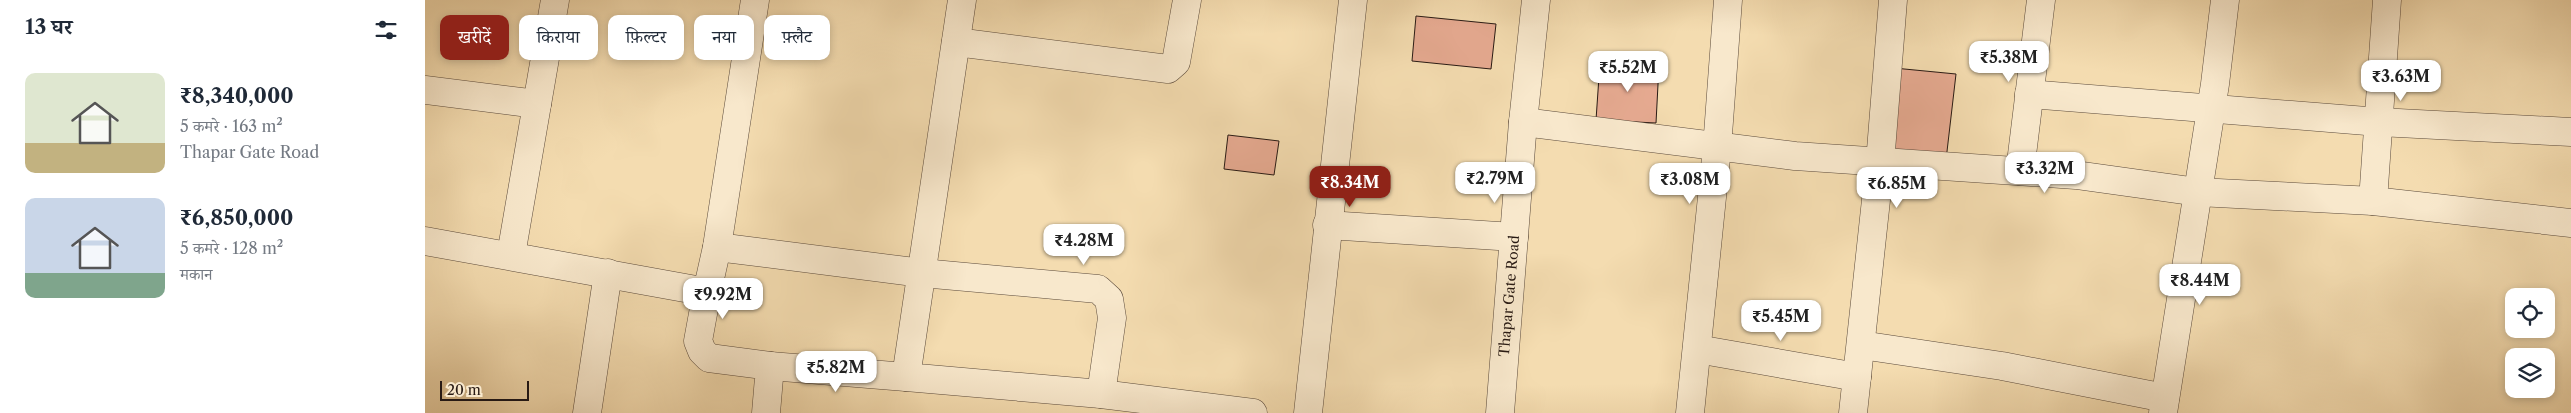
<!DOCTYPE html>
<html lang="hi">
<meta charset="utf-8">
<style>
:root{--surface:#fff;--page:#f2f2f3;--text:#1f2937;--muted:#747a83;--accent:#8f2418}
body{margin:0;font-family:"Libre Caslon Text","Noto Serif Devanagari",serif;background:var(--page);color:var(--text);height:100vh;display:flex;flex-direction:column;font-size:19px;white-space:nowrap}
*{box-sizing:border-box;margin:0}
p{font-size:16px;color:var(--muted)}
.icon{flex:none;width:28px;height:28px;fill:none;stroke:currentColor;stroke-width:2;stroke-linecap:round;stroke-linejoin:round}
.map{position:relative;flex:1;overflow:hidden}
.details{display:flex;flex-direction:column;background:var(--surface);width:425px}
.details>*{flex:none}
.top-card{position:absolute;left:15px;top:15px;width:475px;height:45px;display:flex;gap:10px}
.fabs{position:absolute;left:2080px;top:288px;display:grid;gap:10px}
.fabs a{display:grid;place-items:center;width:50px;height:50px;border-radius:10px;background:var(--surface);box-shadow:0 2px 8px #0003;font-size:25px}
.scale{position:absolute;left:15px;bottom:12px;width:89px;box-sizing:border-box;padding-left:5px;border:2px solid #281a14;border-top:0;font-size:14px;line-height:18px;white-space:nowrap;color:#281a14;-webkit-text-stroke:4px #f8e8cc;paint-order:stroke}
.price{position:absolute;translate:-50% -42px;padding:0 11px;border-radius:10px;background:#fff;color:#222;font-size:16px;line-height:32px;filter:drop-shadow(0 1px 2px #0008)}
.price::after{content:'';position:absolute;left:50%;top:30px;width:15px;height:11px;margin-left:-8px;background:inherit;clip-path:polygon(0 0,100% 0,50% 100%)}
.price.on{background:var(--accent);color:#fff}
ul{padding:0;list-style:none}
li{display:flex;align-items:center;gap:15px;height:125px;padding:0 25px}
li span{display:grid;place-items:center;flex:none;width:140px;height:100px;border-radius:10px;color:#555}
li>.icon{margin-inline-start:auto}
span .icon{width:60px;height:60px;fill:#fffc;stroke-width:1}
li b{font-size:21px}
h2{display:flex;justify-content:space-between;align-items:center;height:60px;padding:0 25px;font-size:21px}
.pill{padding:0 18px;border-radius:10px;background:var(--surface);box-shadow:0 2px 8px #0003;font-size:18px;line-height:45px}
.pill.on{background:var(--accent);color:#fff}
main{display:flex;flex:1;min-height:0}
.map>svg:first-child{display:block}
.building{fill:#e6aa91;stroke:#281a14}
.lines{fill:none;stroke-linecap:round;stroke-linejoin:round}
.minor-casing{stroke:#5b4a3b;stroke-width:29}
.minor{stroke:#f8e8cc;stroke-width:28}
.labels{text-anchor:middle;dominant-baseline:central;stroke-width:5;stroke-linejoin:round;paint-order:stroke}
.street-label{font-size:14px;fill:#281a14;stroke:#f8e8cc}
</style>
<main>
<section class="details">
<h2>13 घर<svg class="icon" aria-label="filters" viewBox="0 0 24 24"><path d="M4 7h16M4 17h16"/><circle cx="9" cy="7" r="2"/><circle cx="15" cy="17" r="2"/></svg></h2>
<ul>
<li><span style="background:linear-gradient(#dfe7d0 70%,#c2b280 0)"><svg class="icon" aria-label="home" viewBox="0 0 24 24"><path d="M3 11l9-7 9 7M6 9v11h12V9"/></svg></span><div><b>₹8,340,000</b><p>5 कमरे · 163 m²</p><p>Thapar Gate Road</p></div></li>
<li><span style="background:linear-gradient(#c9d6e8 75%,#7fa58c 0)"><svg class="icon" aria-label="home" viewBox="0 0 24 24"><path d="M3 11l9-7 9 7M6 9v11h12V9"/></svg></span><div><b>₹6,850,000</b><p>5 कमरे · 128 m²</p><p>मकान</p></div></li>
</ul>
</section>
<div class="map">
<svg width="2146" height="413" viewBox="0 0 2146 413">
<rect width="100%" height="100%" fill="#f4dcb0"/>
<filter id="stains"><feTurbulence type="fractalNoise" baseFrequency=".004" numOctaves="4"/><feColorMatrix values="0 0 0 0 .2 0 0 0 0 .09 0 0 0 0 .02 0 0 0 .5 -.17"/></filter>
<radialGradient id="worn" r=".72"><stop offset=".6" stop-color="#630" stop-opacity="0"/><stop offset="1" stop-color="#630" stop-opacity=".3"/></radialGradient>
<g class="building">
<path d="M991,16L1071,24L1066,69L987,61Z"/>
<path d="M1175,62L1234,65L1231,123L1171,120Z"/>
<path d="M1469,68L1531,74L1521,160L1459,153Z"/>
<path d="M803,135L854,141L849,175L799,169Z"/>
</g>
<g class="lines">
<defs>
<g id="minor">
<path d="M537,0L481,377L676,394L828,413"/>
<path d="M531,42L743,69L751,62L762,0"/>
<path d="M0,90L112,104"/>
<path d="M1604,94L1954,122L2146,132"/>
<path d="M1098,122L1370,156L1651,175L1773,192L1948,201L2146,223"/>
<path d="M1595,171L1616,0"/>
<path d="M1948,201L1962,0"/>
<path d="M902,225L1089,237"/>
<path d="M0,241L282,292L292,247L330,0"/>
<path d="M292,247L497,273L673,289L684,299L687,318L676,394"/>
<path d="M86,255L130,0"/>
<path d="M282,292L273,341L277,351L284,358L345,366L341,413"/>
<path d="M1436,345L1577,366L1740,398"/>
<path d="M1272,349L1432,377"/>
<path d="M345,366L481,377"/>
<path d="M162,413L183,273"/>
<path d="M883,413L928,0"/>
<path d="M1075,413L1098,122L1111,0"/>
<path d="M1265,413L1292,148L1303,0"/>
<path d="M1428,413L1455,163L1468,0"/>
<path d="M1738,413L1790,84L1800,0"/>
</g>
</defs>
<use href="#minor" class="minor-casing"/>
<use href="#minor" class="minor"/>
</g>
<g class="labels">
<g class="street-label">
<text transform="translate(1084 296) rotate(-85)">Thapar Gate Road</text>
</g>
</g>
<rect width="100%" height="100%" filter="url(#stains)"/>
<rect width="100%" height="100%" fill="url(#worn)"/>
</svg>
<div class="fabs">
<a><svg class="icon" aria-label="locate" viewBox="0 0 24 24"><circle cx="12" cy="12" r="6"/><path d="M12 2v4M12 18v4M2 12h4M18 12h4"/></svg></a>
<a><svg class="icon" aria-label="layers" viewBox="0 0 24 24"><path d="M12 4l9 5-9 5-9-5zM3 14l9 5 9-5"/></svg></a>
</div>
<div class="scale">20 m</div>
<b class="price" style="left:1584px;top:83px">₹5.38M</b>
<b class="price" style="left:1203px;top:93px">₹5.52M</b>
<b class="price" style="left:1976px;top:102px">₹3.63M</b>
<b class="price" style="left:1620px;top:194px">₹3.32M</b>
<b class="price" style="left:1070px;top:204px">₹2.79M</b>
<b class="price" style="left:1265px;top:205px">₹3.08M</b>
<b class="price on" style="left:925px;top:208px">₹8.34M</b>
<b class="price" style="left:1472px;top:209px">₹6.85M</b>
<b class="price" style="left:659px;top:266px">₹4.28M</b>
<b class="price" style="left:1775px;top:306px">₹8.44M</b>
<b class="price" style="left:298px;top:320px">₹9.92M</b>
<b class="price" style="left:1356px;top:342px">₹5.45M</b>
<b class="price" style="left:411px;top:393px">₹5.82M</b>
<div class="top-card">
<a class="pill on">खरीदें</a>
<a class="pill">किराया</a>
<a class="pill">फ़िल्टर</a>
<a class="pill">नया</a>
<a class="pill">फ़्लैट</a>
</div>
</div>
</main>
